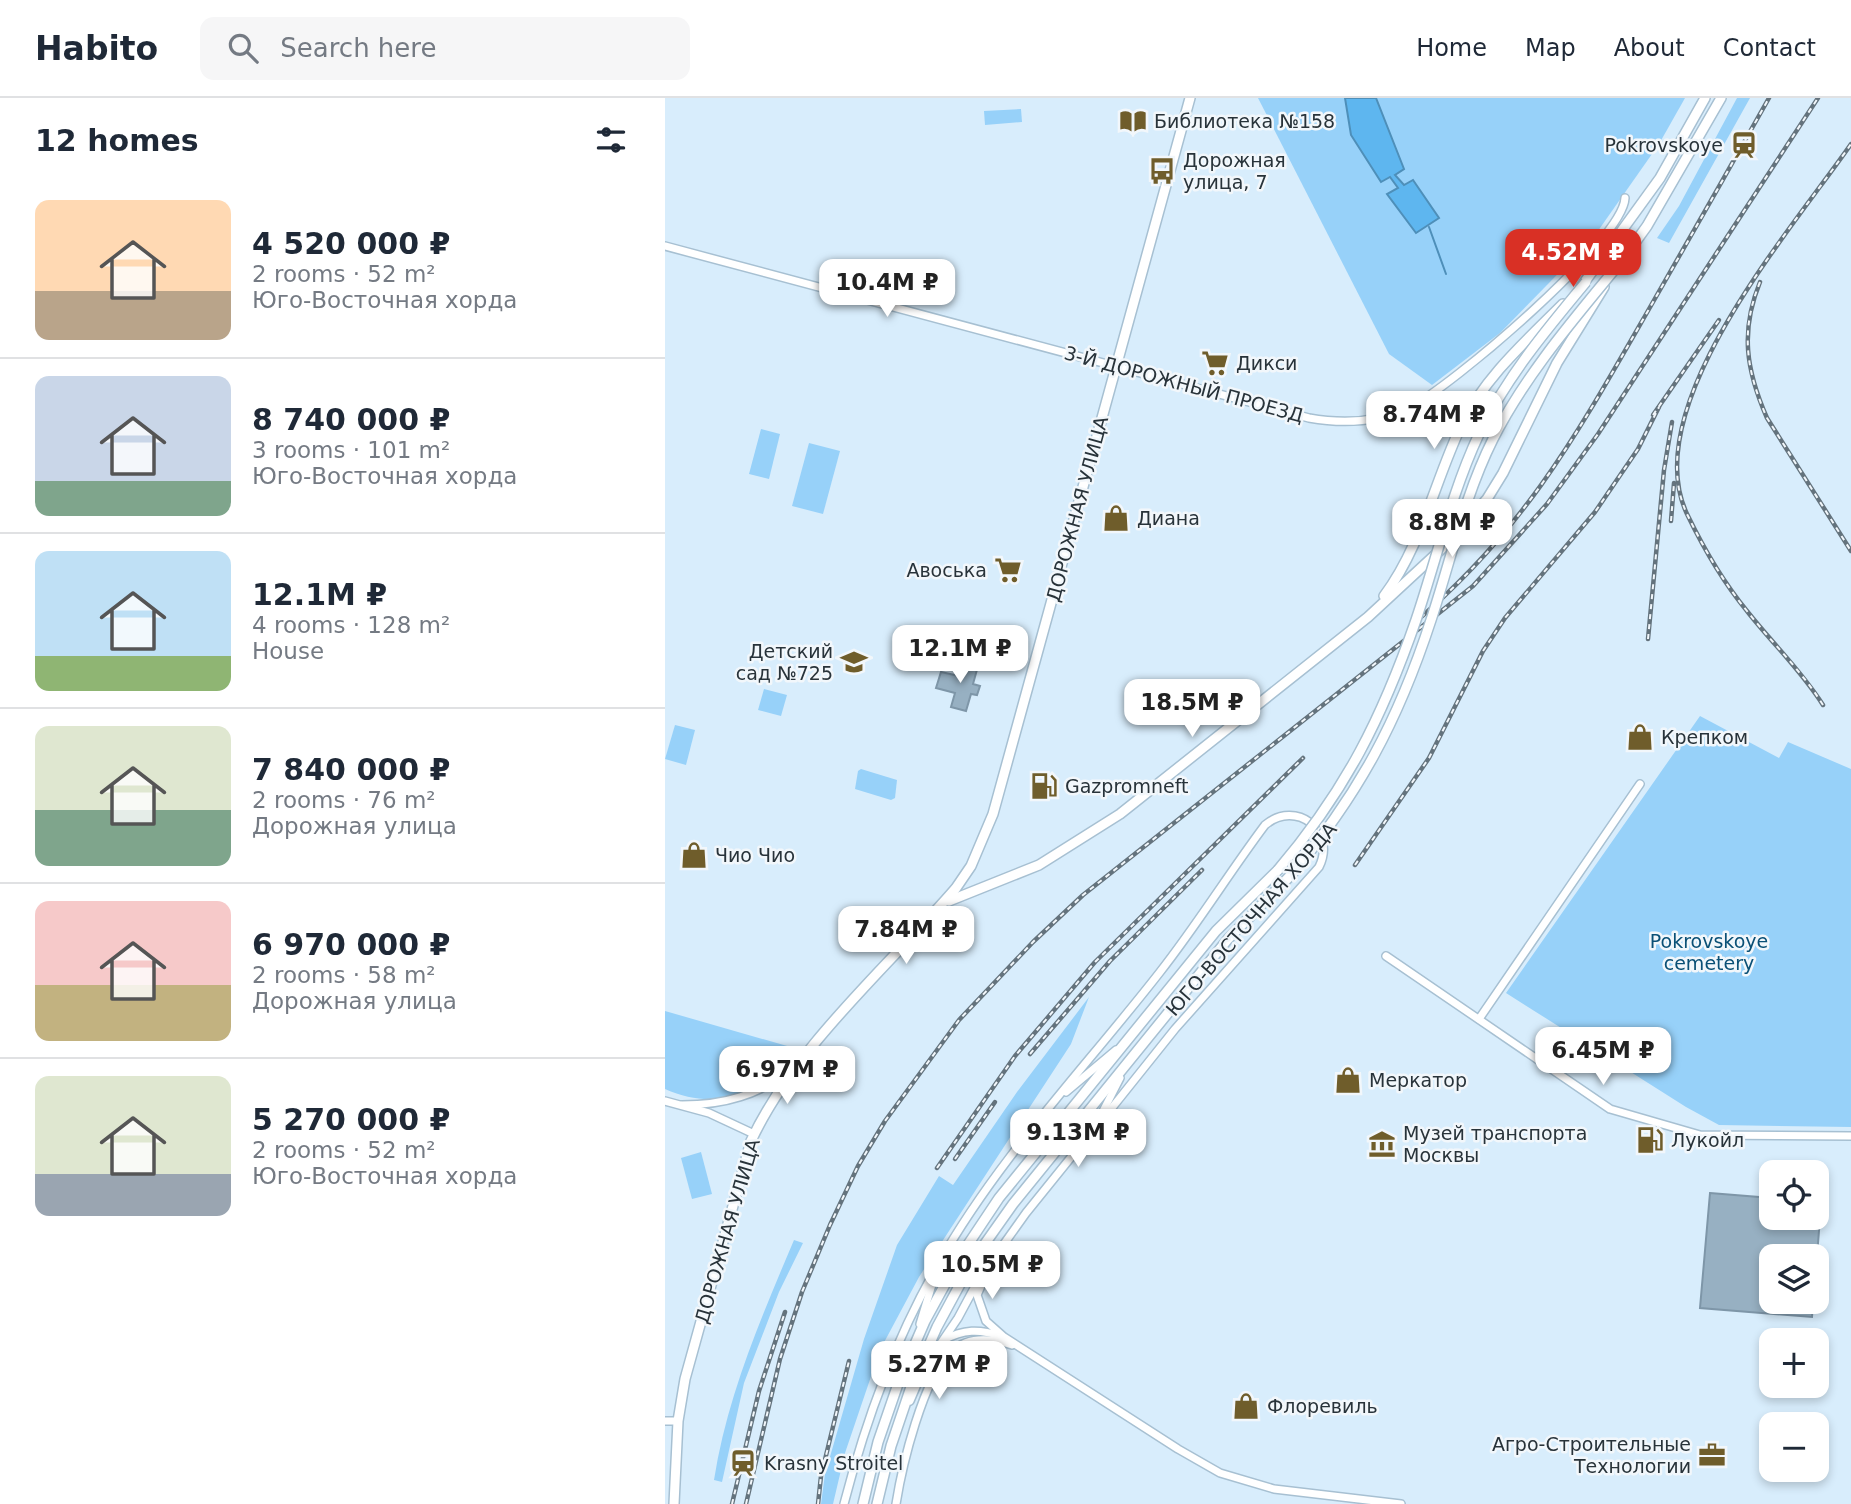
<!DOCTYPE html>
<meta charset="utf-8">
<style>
:root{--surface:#fff;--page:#f6f6f7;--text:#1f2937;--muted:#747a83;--line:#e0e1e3;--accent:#d93025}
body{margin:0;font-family:"DejaVu Sans",sans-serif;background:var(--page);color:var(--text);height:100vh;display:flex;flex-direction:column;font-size:26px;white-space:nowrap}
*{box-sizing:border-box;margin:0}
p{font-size:23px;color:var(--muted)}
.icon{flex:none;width:38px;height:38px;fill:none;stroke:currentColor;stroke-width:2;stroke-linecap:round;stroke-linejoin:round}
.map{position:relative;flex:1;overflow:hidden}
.sheet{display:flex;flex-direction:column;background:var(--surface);width:665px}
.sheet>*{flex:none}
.fabs{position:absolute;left:1094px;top:1062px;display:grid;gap:14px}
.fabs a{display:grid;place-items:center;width:70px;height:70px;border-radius:14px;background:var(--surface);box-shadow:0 4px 10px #0003;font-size:35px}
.price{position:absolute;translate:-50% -60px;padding:0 16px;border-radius:14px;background:#fff;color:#222;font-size:23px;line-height:46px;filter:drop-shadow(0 2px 4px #0008)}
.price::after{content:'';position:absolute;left:50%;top:42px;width:21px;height:16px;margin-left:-10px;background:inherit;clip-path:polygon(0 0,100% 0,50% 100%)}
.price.on{background:var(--accent);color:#fff}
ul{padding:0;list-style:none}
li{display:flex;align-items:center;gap:21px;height:175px;padding:0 35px}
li+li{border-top:2px solid var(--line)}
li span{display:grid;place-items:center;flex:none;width:196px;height:140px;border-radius:14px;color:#555}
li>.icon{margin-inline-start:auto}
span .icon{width:84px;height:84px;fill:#fffc;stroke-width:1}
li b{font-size:30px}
h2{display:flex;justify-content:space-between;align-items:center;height:84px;padding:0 35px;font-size:30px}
header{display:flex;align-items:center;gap:42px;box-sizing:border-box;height:98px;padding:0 35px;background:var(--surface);border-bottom:2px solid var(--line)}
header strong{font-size:33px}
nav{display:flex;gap:38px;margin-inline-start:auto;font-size:24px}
.search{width:490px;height:63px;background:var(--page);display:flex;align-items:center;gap:18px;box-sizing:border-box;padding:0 24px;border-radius:14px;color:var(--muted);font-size:26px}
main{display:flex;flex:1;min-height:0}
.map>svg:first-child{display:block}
.green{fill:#97d1f9}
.water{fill:#5eb6ef;stroke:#4e8fb9;stroke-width:2}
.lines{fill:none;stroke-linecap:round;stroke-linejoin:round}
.stream{stroke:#4e8fb9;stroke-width:2}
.building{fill:#97b0c2;stroke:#7e96a8;stroke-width:2}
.minor-casing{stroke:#a7c0d2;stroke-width:10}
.major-casing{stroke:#a7c0d2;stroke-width:12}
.minor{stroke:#fff;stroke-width:7}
.major{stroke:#fff;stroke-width:9}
.rail-casing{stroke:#64737d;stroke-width:4.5}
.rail{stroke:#f2f7fb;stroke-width:2;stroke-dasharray:5;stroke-linecap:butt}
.major-bridge-casing{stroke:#a7c0d2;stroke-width:12;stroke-linecap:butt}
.major-bridge{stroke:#fff;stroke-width:9}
.labels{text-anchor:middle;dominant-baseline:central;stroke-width:5;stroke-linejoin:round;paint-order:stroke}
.poi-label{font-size:19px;fill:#28333a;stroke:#f2f7fb;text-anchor:start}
.street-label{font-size:19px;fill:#28333a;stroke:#f2f7fb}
.park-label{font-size:19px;fill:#0a5076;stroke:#f2f7fb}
</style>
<header>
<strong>Habito</strong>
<div class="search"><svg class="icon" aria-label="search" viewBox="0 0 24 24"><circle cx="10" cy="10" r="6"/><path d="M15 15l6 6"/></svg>Search here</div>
<nav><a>Home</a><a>Map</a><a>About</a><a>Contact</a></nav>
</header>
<main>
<section class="sheet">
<h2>12 homes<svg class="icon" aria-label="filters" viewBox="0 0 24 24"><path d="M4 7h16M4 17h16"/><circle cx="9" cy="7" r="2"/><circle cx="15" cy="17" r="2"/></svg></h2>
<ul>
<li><span style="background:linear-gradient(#ffd9b3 65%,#b9a48a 0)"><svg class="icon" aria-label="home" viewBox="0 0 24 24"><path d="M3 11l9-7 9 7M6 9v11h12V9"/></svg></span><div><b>4 520 000 ₽</b><p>2 rooms · 52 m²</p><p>Юго-Восточная хорда</p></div></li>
<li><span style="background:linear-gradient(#c9d6e8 75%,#7fa58c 0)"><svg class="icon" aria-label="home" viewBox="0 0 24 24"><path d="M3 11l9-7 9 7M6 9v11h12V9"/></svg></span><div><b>8 740 000 ₽</b><p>3 rooms · 101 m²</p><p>Юго-Восточная хорда</p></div></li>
<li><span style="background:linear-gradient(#bfe0f5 75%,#8fb573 0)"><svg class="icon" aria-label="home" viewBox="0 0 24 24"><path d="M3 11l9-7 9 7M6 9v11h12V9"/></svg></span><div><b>12.1M ₽</b><p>4 rooms · 128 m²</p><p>House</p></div></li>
<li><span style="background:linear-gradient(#dfe7d0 60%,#7fa58c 0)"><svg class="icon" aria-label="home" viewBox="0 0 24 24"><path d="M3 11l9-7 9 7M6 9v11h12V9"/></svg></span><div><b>7 840 000 ₽</b><p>2 rooms · 76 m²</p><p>Дорожная улица</p></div></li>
<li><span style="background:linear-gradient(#f6c9c9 60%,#c2b280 0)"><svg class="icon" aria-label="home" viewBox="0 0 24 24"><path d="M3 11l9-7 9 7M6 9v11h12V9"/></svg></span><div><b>6 970 000 ₽</b><p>2 rooms · 58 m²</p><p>Дорожная улица</p></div></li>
<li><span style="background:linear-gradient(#dfe7d0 70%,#9aa5b1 0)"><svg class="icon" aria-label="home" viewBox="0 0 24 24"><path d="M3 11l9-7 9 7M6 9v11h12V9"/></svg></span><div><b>5 270 000 ₽</b><p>2 rooms · 52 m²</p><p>Юго-Восточная хорда</p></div></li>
</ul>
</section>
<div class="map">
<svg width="1186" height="1406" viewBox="0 0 1186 1406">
<rect width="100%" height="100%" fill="#d8edfc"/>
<g class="green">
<path d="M593,0H1020L994,46L928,140L835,235L767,287L724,256Z"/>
<path d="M1072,0H1085L1004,145L992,140L1014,108Z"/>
<path d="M356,11L357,24L320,27L319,13Z"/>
<path d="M96,331L115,336L104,381L84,376Z"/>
<path d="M144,345L175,353L158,416L127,408Z"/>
<path d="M99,591L122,597L116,618L93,612Z"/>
<path d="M1035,618L1114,660L1123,644L1186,671V1029L1054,1027L1021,1009L841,895Z"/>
<path d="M10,627L30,632L21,667L0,661Z"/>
<path d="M196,671L232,682L230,700L226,702L190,691L193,673Z"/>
<path d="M424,899L406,946L254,1179L215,1252L180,1355L168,1406H156L160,1376L199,1241L232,1147L274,1078L288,1087L352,994Z"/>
<path d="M0,913L136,952C98,994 54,1015 0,991Z"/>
<path d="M36,1054L47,1096L27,1101L16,1060Z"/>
<path d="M129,1142L138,1145L114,1194L79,1285L57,1384L49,1382C62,1298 96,1220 129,1142Z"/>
</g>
<path class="water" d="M680,0H711L739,71L730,77L739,87L748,82L774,120L751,135L722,96L733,90L725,79L716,84L686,37Z"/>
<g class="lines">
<path class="stream" d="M764,129L781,176"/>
</g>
<g class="building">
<path d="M298,564L313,568L308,586L315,588L312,597L306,596L301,613L286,609L290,595L271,590L276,574L294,578Z"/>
<path d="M1045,1095L1106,1100V1120H1155L1152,1158H1106V1204H1148L1147,1219L1035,1210Z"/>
</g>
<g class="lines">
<defs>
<g id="minor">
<path d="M0,148L644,320C678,326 711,325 744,310C786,289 958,143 960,100"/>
<path d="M721,858L945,1011L1035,1037L1186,1038"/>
<path d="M814,921L975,686"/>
<path d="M401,994L451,952"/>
<path d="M0,1003L44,1015L89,1036"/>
<path d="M17,1007C59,1007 94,997 127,971"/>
<path d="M435,1019L455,980"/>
<path d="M326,1165L312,1197L321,1223L339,1239L513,1351L555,1375L609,1391L736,1406"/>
<path d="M324,1167L361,1115L428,1032"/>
<path d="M255,1226L269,1180"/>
<path d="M279,1242C298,1231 315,1231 335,1238"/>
<path d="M245,1303L259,1270L293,1220L315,1179"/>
<path d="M0,1323H13"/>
<path d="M179,1406C201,1321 230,1241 274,1165C334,1059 421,969 495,874C532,827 564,775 600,727C631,701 672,733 654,769L510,931L426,1036"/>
<path d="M231,1406C237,1368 258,1280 286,1254C303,1238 326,1240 347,1247"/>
</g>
<g id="major">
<path d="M951,171L982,128L1056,0"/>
<path d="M916,189L995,80L1040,0"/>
<path d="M719,498C756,449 770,383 796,328C819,280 861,243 898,206"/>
<path d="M284,803L374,767L455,716L703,519L783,445L822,401L838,375L892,265L939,189"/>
<path d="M9,1406L13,1323L20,1281L86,1043C131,947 223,869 291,790L306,768L328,716L525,0"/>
<path d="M198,1406L213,1344L234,1283L260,1223L296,1157L334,1100L551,833L613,772"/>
<path d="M212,1406L226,1348L247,1286L272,1229L307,1164L348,1106L563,841L626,777"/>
</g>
</defs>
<use href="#minor" class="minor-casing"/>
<use href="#major" class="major-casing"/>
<use href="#minor" class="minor"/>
<use href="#major" class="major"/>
<defs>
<g id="rail">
<path d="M1095,184C1075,233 1081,272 1102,320L1186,453"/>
<path d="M988,317L1054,222"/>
<path d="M1006,423L1009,385"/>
<path d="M748,526C858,433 910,340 980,218C1022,145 1063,73 1104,0"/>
<path d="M983,541L999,372L1007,324"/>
<path d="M1158,607C1136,572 1107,545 1082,513C1059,485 1039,451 1023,418C969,311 1128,130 1186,46"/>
<path d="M690,767L764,660L818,553L840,520L930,414L973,351L994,309"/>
<path d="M365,956L445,863L537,772"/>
<path d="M290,1061L330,1004"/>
<path d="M272,1070L350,958L430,864L638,660"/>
<path d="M67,1406L94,1293L120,1214"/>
<path d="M81,1406L115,1261L137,1194L165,1127L193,1068L220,1023L294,922L368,844L418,797L808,488L882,406L933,336L1153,0"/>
<path d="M153,1406L156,1378L184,1263"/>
</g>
</defs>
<use href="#rail" class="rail-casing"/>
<use href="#rail" class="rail"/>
<defs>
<g id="major-bridge">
<path d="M613,772C681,692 717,620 751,522C772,460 786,396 814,336C841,280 881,232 921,184"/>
<path d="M626,777C694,696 733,623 766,522C786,462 799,399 828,341C861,276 909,221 955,165"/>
</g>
</defs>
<use href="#major-bridge" class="major-bridge-casing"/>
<use href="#major-bridge" class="major-bridge"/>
</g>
<defs>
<symbol id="library-bare" viewBox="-9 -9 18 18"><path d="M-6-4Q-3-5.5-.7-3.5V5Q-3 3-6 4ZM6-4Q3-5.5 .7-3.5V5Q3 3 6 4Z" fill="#6f5d2b" stroke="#f2f7fb" stroke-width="2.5" paint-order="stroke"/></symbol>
<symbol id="station-bare" viewBox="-9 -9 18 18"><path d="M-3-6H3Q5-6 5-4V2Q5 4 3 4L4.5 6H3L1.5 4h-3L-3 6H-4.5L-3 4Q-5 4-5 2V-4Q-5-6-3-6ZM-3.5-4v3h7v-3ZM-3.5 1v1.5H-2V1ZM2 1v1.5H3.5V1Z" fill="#6f5d2b" stroke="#f2f7fb" stroke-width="2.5" paint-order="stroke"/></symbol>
<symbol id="bus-bare" viewBox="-9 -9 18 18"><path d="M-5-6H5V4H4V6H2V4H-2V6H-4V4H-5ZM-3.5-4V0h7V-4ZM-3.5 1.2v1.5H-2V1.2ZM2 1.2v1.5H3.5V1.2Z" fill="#6f5d2b" stroke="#f2f7fb" stroke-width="2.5" paint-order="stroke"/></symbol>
<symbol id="supermarket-bare" viewBox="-9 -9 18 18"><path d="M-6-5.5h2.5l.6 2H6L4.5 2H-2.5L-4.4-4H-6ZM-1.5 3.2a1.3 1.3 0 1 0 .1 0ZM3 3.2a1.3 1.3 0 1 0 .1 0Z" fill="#6f5d2b" stroke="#f2f7fb" stroke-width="2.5" paint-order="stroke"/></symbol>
<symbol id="shop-bare" viewBox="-9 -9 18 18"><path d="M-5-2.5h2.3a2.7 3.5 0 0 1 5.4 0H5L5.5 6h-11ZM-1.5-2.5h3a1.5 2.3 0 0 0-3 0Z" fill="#6f5d2b" stroke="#f2f7fb" stroke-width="2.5" paint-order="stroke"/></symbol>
<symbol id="school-bare" viewBox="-9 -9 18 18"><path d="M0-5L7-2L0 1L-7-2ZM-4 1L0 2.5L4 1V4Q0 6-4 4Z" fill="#6f5d2b" stroke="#f2f7fb" stroke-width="2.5" paint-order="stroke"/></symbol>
<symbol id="fuel-bare" viewBox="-9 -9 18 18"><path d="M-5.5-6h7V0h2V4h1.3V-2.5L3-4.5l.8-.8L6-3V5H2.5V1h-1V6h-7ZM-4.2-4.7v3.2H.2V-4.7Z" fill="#6f5d2b" stroke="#f2f7fb" stroke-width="2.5" paint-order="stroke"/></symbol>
<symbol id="museum-bare" viewBox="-9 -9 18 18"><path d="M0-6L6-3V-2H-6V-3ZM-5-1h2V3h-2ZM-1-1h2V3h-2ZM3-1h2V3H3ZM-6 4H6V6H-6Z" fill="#6f5d2b" stroke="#f2f7fb" stroke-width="2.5" paint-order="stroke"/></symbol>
<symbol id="office-bare" viewBox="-9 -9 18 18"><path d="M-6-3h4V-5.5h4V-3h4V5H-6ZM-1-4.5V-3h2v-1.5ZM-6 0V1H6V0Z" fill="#6f5d2b" stroke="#f2f7fb" stroke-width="2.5" paint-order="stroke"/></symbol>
</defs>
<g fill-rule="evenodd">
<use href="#library-bare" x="449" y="4" width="38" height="38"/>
<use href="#station-bare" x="1060" y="28" width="38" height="38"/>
<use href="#bus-bare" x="478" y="54" width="38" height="38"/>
<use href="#supermarket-bare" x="531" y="246" width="38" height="38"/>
<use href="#shop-bare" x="432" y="401" width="38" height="38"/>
<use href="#supermarket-bare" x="324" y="453" width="38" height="38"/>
<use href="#school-bare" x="170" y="545" width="38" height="38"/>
<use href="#shop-bare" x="956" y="620" width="38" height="38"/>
<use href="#fuel-bare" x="360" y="669" width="38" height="38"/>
<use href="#shop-bare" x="10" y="738" width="38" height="38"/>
<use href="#shop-bare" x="664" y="963" width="38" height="38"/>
<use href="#fuel-bare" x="966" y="1023" width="38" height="38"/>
<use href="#museum-bare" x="698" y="1027" width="38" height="38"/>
<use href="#shop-bare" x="562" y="1289" width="38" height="38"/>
<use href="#office-bare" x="1028" y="1338" width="38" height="38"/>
<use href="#station-bare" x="59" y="1346" width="38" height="38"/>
</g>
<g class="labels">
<g class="poi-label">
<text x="489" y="23">Библиотека №158</text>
<text x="1058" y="47" text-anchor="end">Pokrovskoye</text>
<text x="518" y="62">Дорожная<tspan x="518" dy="22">улица, 7</tspan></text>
<text x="571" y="265">Дикси</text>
<text x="472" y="420">Диана</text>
<text x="322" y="472" text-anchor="end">Авоська</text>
<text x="168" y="553" text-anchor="end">Детский<tspan x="168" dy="22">сад №725</tspan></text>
<text x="996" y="639">Крепком</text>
<text x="400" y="688">Gazpromneft</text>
<text x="50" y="757">Чио Чио</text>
<text x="704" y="982">Меркатор</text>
<text x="738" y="1035">Музей транспорта<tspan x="738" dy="22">Москвы</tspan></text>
<text x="1006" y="1042">Лукойл</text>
<text x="602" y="1308">Флоревиль</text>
<text x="1026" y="1346" text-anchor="end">Агро-Строительные<tspan x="1026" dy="22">Технологии</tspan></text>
<text x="99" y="1365">Krasny Stroitel</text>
</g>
<g class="street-label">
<text transform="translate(519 286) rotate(15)">3-Й ДОРОЖНЫЙ ПРОЕЗД</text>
<text transform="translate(412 411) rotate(-75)">ДОРОЖНАЯ УЛИЦА</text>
<text transform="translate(586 821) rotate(-49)">ЮГО-ВОСТОЧНАЯ ХОРДА</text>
<text transform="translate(62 1133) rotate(-74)">ДОРОЖНАЯ УЛИЦА</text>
</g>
<g class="park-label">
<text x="1044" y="843">Pokrovskoye<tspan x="1044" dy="22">cemetery</tspan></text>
</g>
</g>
</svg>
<div class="fabs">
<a><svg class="icon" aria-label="locate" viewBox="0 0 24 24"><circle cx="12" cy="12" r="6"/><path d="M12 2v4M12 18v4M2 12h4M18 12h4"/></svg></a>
<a><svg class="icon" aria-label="layers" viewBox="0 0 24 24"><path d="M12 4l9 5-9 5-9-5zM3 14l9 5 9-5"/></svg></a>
<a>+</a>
<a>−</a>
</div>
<b class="price on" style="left:908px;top:191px">4.52M ₽</b>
<b class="price" style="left:222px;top:221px">10.4M ₽</b>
<b class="price" style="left:769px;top:353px">8.74M ₽</b>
<b class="price" style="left:787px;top:461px">8.8M ₽</b>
<b class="price" style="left:295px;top:587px">12.1M ₽</b>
<b class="price" style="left:527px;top:641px">18.5M ₽</b>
<b class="price" style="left:241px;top:868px">7.84M ₽</b>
<b class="price" style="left:938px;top:989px">6.45M ₽</b>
<b class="price" style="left:122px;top:1008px">6.97M ₽</b>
<b class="price" style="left:413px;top:1071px">9.13M ₽</b>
<b class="price" style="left:327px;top:1203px">10.5M ₽</b>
<b class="price" style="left:274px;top:1303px">5.27M ₽</b>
</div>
</main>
